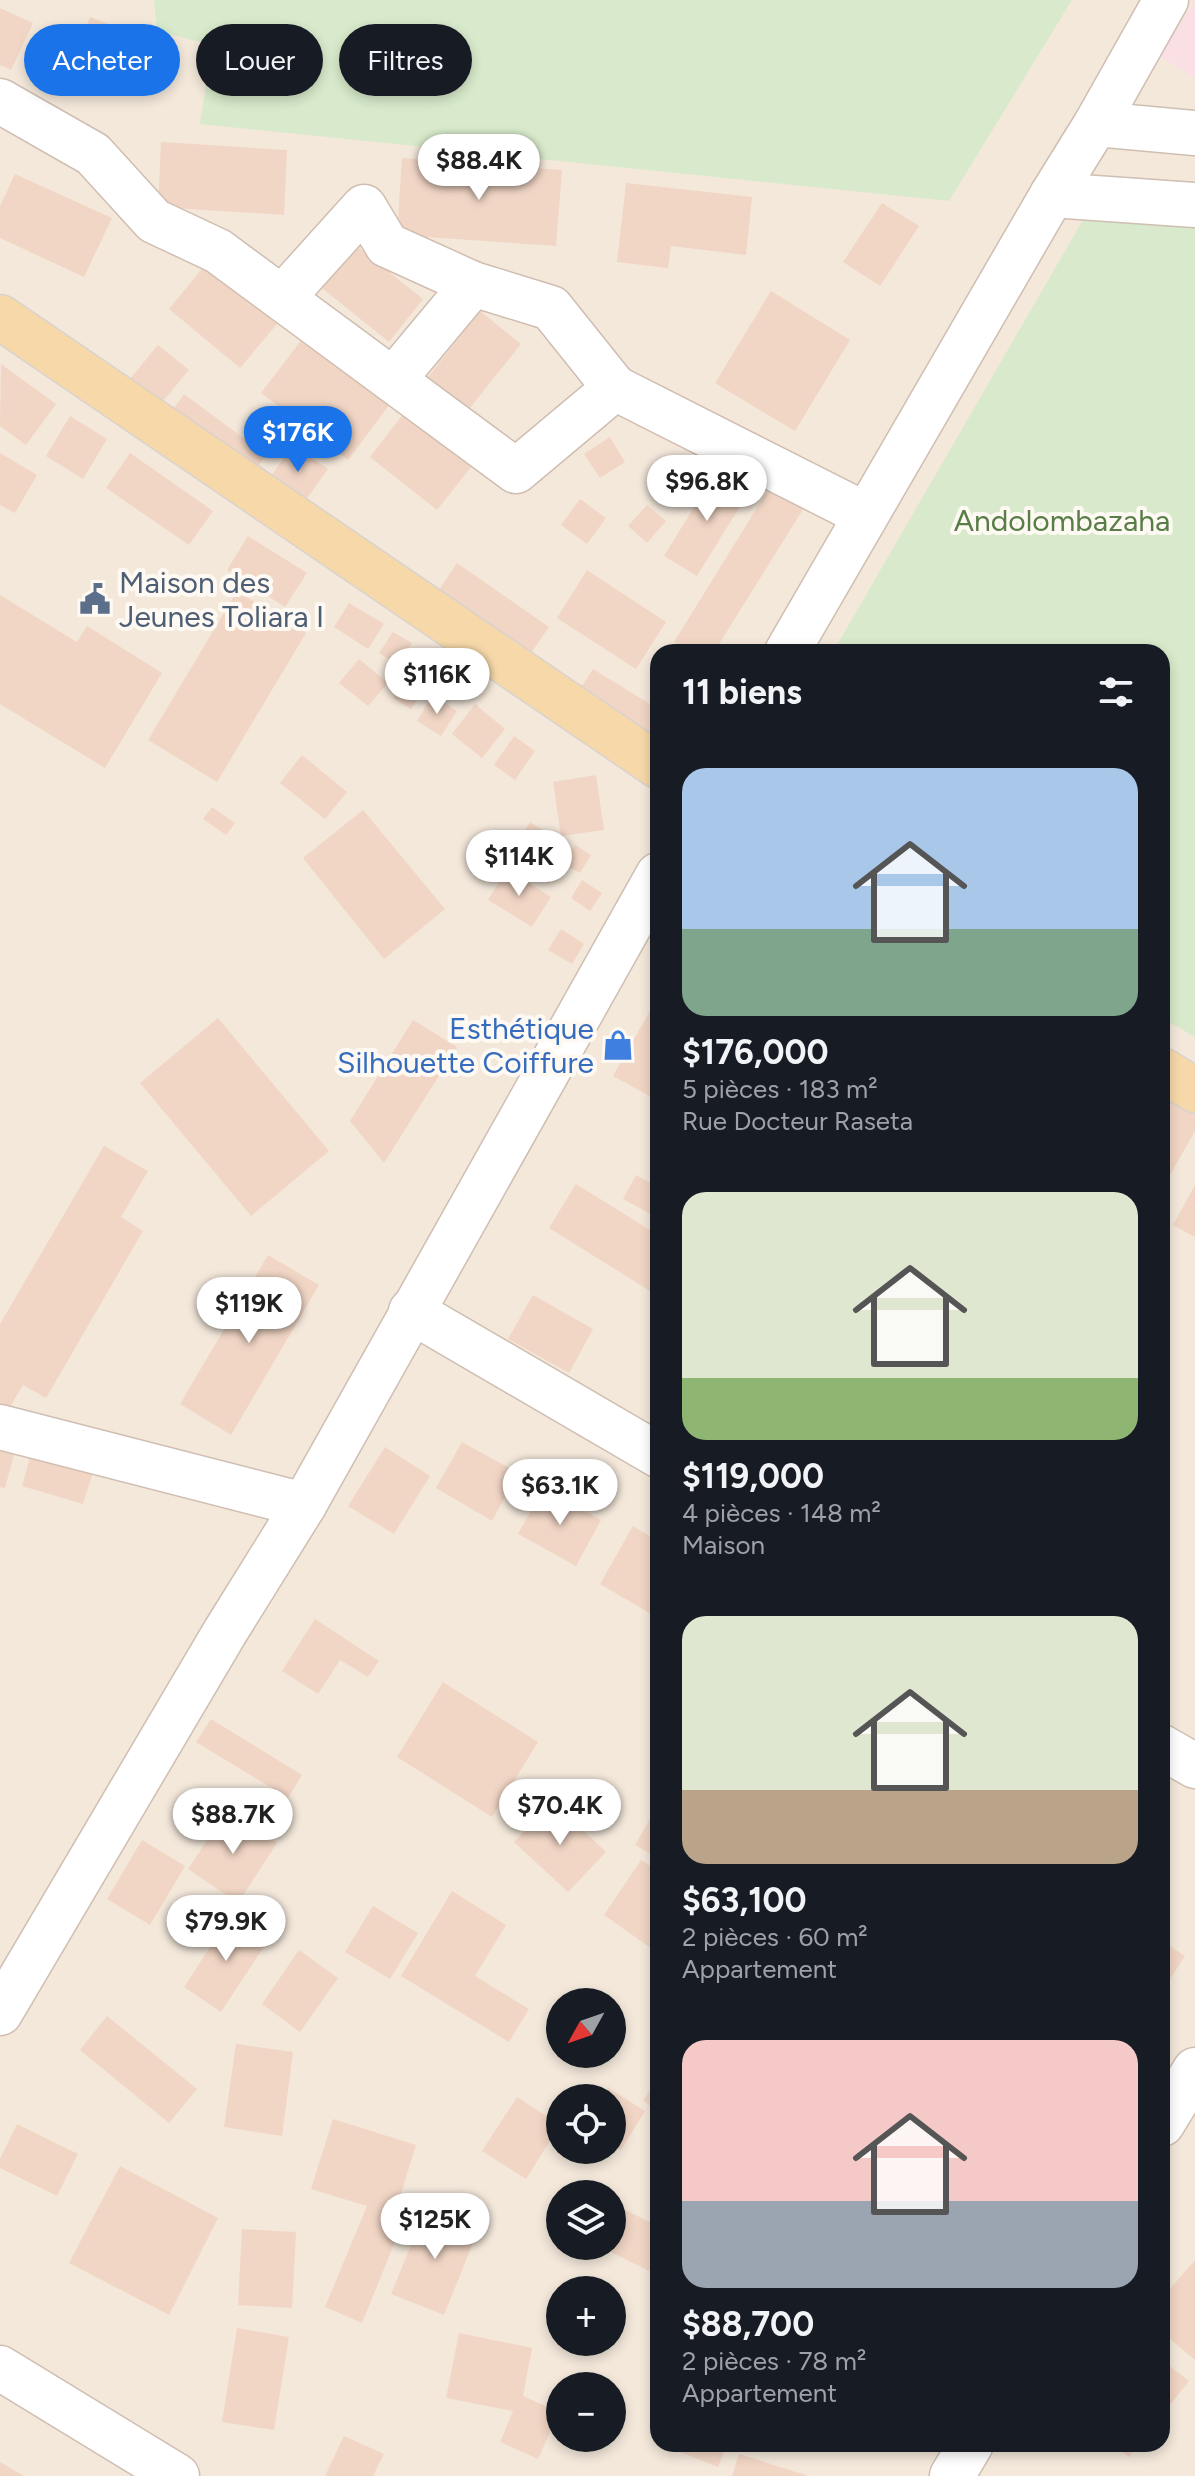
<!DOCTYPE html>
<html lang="fr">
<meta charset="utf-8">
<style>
:root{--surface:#171b24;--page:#242831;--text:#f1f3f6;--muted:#9ea1a6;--accent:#1a73e8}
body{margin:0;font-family:Figtree,sans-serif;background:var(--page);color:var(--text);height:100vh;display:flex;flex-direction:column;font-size:30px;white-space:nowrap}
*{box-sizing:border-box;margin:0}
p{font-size:26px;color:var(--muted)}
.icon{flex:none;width:44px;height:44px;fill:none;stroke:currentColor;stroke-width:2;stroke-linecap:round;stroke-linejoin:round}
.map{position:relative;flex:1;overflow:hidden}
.panel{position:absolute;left:650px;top:644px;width:520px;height:1808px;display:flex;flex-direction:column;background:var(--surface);border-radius:24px;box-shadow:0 4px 12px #0003}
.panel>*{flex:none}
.hud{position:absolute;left:24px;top:24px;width:506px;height:72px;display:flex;gap:16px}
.needle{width:52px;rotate:230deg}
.controls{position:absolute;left:546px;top:1988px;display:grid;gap:16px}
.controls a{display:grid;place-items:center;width:80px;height:80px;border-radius:50%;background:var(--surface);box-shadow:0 4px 12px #0003;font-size:40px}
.price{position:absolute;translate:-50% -68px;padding:0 18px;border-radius:28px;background:#fff;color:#222;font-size:26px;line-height:52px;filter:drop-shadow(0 2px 4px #0008)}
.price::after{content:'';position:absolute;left:50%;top:48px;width:24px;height:18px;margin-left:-12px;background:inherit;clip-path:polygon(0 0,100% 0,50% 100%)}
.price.active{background:var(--accent);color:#fff}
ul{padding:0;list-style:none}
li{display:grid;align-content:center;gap:16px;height:424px;padding:0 32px}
li span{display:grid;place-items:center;height:248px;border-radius:24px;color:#555}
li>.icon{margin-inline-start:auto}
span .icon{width:144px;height:144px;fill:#fffc;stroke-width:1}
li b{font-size:34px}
h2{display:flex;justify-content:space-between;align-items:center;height:96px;padding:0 32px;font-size:34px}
.chip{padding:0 28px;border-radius:36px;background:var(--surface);box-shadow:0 4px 12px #0003;font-size:28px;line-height:72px}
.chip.active{background:var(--accent);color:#fff}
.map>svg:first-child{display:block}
.residential{fill:#f4e8db;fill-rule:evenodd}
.medical{fill:#fae0e4}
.green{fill:#d8eacb}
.building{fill:#f1d6c5}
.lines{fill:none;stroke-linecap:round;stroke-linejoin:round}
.minor-casing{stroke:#cfbeb1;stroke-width:47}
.major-casing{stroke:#d9d2ce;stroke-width:47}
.minor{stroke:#fff;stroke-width:44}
.major{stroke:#f7d9a9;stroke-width:44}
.labels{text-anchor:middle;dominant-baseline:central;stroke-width:8;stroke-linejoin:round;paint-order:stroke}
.park-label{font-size:30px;fill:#587d47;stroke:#fefaf3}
.service-label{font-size:30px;fill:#4e5e75;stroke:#fefaf3;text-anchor:start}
.shop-label{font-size:30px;fill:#366cbe;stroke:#fefaf3;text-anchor:end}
</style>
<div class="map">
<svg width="1195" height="2476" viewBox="0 0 1195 2476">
<rect width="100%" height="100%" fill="#fcf6ed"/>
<path class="residential" d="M0,0H1195V2476H0ZM658,652H1162V2444H658ZM560,2002H612V2054H560ZM560,2098H612V2150H560ZM560,2194H612V2246H560ZM560,2290H612V2342H560ZM560,2386H612V2438H560Z"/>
<path class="medical" d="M1195,0V78L1160,57Z"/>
<g class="green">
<path d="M154,0H1072L949,201L200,124L212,45L157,31Z"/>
<path d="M1091,206L1195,215V1037L1162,1018V652H833Z"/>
</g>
<g class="building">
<path d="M0,8L33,23L11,70L0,65Z"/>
<path d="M90,17L119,28L111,48L83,37Z"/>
<path d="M161,142L287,150L284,215L158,207Z"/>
<path d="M402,158L562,170L556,246L397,235Z"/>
<path d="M15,174L112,218L84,277L0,238V206Z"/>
<path d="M626,183L752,197L746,255L671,246L668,268L617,262Z"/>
<path d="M882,203L919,226L880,286L843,262Z"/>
<path d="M355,245L423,299L389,342L322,288Z"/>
<path d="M206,264L277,324L240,368L169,309Z"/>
<path d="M771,291L850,340L795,431L715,383Z"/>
<path d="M480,311L521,344L469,409L428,377Z"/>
<path d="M306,334L393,400L348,460L261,393Z"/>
<path d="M158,345L189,370L159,406L129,380Z"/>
<path d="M1,364L56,404L26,445L0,426Z"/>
<path d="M184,394L266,455L251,476L169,415Z"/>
<path d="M404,413L471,467L437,510L370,457Z"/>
<path d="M70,416L107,439L83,479L46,456Z"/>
<path d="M610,437L625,462L600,478L584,454Z"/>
<path d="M293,445L328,469L303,504L269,479Z"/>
<path d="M0,453L37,475L15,513L0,505Z"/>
<path d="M130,453L213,511L189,545L106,488Z"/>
<path d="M717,470L750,490L697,576L664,556Z"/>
<path d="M773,482L807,503L714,652H690L674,642Z"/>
<path d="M580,499L606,518L587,544L561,525Z"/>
<path d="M647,505L666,521L647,543L628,526Z"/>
<path d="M248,536L307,573L285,607L227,570Z"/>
<path d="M457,563L549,627L529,656L437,593Z"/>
<path d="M587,570L666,622L636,669L557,618Z"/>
<path d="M237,591L306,633L217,782L148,740Z"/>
<path d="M0,595L77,642L87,626L162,673L105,768L0,704Z"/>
<path d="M349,603L384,624L368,649L334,627Z"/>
<path d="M393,632L412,643L398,665L379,653Z"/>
<path d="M359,659L388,683L368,706L339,683Z"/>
<path d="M413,668L430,679L411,709L393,698Z"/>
<path d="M593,669L658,709V727L653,736L579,691Z"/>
<path d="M433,695L457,711L441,736L417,721Z"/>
<path d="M475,704L505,729L482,758L452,734Z"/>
<path d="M514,736L535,751L515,780L494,765Z"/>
<path d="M302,755L347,792L325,819L280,783Z"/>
<path d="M596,775L604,830L561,836L553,782Z"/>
<path d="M212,807L235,823L226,835L203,819Z"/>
<path d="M363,810L445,909L384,959L303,858Z"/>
<path d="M530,822L572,849L575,845L591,855L580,873L562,863L549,884L508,858Z"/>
<path d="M507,869L551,897L532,927L488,900Z"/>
<path d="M582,880L602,893L590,911L571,898Z"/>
<path d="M561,929L584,944L572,964L548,950Z"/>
<path d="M658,997V1089L653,1098L613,1076Z"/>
<path d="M218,1018L329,1151L251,1216L140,1083Z"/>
<path d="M413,1020L457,1047L384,1163L350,1121Z"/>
<path d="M1162,1095L1195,1114V1131L1162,1189Z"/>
<path d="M104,1146L148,1171L121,1217L143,1231L46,1398L23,1385L8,1410L0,1405V1324Z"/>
<path d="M636,1175L658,1187V1218L623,1199Z"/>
<path d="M576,1184L658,1235V1296L549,1228Z"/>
<path d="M1195,1185V1237L1173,1225Z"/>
<path d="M268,1255L319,1285L231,1435L180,1404Z"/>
<path d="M533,1295L593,1329L569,1373L508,1339Z"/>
<path d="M462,1442L518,1473L492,1521L436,1488Z"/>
<path d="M0,1447L15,1451L5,1488L0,1487Z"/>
<path d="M385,1447L430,1476L394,1534L348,1506Z"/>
<path d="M32,1450L94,1469L83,1504L22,1486Z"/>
<path d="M543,1489L601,1520L576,1566L518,1534Z"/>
<path d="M633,1526L658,1541V1618L600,1584Z"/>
<path d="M315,1619L379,1661L368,1677L340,1660L318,1694L282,1671Z"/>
<path d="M443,1682L538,1742L492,1817L397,1757Z"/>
<path d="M211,1719L302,1775L288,1798L196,1742Z"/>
<path d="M552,1801L606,1852L568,1892L514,1842Z"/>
<path d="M658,1805V1858L635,1845Z"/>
<path d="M228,1809L277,1843L238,1903L188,1869Z"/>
<path d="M142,1840L185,1866L150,1925L107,1899Z"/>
<path d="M641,1860L658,1871V1953L604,1915Z"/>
<path d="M452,1891L506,1925L475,1976L529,2009L509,2042L401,1976Z"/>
<path d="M373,1906L418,1933L390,1979L345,1952Z"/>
<path d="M231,1915L269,1939L221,2012L184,1987Z"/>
<path d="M1162,1941L1185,1956L1162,1991Z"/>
<path d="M299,1950L338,1978L300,2032L262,2004Z"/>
<path d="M107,2016L197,2089L169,2123L80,2050Z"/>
<path d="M236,2044L293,2052L282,2136L224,2127Z"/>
<path d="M658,2081V2112L643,2100Z"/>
<path d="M608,2088L645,2111L621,2150L612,2144V2098H602Z"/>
<path d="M517,2097L560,2125L526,2179L482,2151Z"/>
<path d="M333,2119L416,2145L395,2213L405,2217L362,2323L325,2307L367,2206L311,2189Z"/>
<path d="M17,2124L78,2154L57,2196L0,2168V2159Z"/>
<path d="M120,2166L218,2218L169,2315L69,2263Z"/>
<path d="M613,2204L658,2226V2252L649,2271L599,2246H612Z"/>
<path d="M427,2206L479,2228L444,2315L391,2294Z"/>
<path d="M242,2229L296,2232L292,2308L238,2305Z"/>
<path d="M1195,2260V2360L1162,2332V2298Z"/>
<path d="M237,2328L289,2337L274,2430L222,2422Z"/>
<path d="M459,2333L532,2348L523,2396L559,2412L538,2459L500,2442L513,2411L446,2398Z"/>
<path d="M1162,2360L1189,2381L1162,2415Z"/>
<path d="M344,2436L384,2454L373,2476H325Z"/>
<path d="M660,2444H727L718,2467Z"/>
<path d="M1112,2444H1139L1129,2457Z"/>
<path d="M739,2454L806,2475V2476H732Z"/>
<path d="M0,2462L24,2476H0Z"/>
</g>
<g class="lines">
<defs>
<g id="minor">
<path d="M0,101L93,154L154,221L218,251L516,471L615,388"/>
<path d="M1096,124L1195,133"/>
<path d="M1052,195L1195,205"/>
<path d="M282,298L364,207L387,245L473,284L551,308L615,388L866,515"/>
<path d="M393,380L473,284"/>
<path d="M787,652L1052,195L1096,124L1166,0"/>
<path d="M411,1311L658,1455"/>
<path d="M0,1427L304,1505"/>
<path d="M1162,1747L1195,1766"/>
<path d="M0,2013L225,1632L304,1505L658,875"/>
<path d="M1162,2124L1195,2070"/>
<path d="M0,2368L177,2476"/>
<path d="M952,2476L971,2444"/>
</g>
<g id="major">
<path d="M0,317L658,766"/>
<path d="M1162,1070L1195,1090"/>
</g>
</defs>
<use href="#minor" class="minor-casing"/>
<use href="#major" class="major-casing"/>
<use href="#minor" class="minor"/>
<use href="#major" class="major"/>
</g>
<defs>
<symbol id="civic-bare" viewBox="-9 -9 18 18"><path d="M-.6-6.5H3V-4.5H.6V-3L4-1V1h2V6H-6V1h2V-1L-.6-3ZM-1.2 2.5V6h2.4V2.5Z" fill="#5c6f8a" stroke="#fefaf3" stroke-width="2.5" paint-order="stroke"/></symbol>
<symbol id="shop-bare" viewBox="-9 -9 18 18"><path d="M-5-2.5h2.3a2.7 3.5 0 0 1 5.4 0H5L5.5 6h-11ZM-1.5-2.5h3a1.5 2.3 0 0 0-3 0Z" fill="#3f7fe0" stroke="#fefaf3" stroke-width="2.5" paint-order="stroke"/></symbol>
</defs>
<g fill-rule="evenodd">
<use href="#civic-bare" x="73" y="577" width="44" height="44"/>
<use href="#shop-bare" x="596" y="1023" width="44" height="44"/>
</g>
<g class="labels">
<g class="park-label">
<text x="1062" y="520">Andolombazaha</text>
</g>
<g class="service-label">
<text x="119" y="582">Maison des<tspan x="119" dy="34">Jeunes Toliara I</tspan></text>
</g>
<g class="shop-label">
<text x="594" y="1028">Esthétique<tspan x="594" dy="34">Silhouette Coiffure</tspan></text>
</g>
</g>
</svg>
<div class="controls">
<a><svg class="needle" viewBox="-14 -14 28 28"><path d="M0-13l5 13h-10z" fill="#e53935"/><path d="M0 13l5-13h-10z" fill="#9ea1a6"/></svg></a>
<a><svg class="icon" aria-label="locate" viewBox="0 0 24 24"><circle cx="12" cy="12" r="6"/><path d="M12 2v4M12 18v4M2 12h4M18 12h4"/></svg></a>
<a><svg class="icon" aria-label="layers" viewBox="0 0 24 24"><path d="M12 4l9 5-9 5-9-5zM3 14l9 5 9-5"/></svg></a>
<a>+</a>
<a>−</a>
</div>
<b class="price" style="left:479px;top:202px">$88.4K</b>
<b class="price active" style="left:298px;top:474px">$176K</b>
<b class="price" style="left:707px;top:523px">$96.8K</b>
<b class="price" style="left:437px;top:716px">$116K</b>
<b class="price" style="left:519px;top:898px">$114K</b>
<b class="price" style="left:249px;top:1345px">$119K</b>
<b class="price" style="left:560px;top:1527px">$63.1K</b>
<b class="price" style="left:560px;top:1847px">$70.4K</b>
<b class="price" style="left:233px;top:1856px">$88.7K</b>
<b class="price" style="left:226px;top:1963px">$79.9K</b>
<b class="price" style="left:435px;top:2261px">$125K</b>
<div class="hud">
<a class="chip active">Acheter</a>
<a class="chip">Louer</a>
<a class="chip">Filtres</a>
</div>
<section class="panel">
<h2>11 biens<svg class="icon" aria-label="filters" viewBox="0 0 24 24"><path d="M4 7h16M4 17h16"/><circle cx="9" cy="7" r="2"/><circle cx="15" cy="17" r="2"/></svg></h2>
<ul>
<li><span style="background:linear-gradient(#a9c7e8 65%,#7fa58c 0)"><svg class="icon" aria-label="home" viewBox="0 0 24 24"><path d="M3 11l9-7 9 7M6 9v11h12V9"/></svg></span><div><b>$176,000</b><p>5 pièces · 183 m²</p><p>Rue Docteur Raseta</p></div></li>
<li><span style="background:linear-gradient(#dfe7d0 75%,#8fb573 0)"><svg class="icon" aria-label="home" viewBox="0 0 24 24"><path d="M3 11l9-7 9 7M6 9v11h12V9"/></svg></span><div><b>$119,000</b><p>4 pièces · 148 m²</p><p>Maison</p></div></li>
<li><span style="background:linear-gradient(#dfe7d0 70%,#b9a48a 0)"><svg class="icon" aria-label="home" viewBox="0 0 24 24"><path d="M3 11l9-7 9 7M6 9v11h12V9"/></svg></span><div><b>$63,100</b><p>2 pièces · 60 m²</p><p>Appartement</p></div></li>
<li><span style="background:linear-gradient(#f6c9c9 65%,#9aa5b1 0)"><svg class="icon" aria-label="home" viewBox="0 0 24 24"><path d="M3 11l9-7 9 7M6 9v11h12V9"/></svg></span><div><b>$88,700</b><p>2 pièces · 78 m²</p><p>Appartement</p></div></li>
</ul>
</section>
</div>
